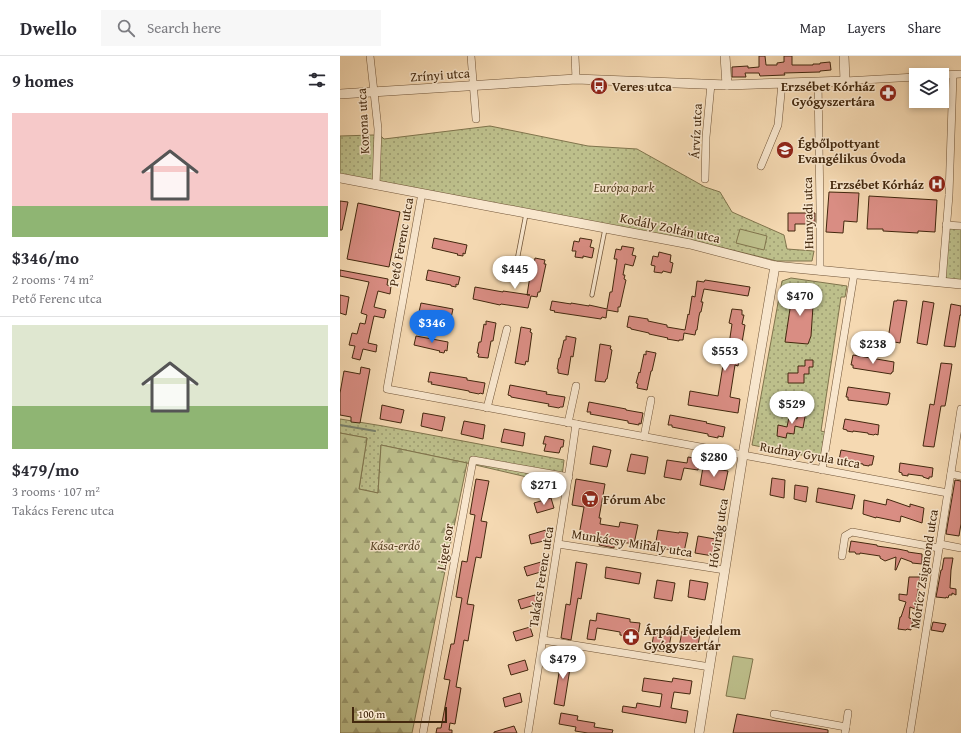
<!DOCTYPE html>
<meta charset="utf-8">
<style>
:root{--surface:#fff;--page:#f7f7f7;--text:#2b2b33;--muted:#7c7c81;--line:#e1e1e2;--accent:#1a73e8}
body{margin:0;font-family:"Gentium Book Plus",serif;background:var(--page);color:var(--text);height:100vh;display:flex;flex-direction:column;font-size:15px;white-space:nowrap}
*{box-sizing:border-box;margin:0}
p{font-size:13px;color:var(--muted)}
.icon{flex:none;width:22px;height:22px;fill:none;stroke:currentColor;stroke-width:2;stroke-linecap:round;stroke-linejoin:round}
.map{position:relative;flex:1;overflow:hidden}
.panel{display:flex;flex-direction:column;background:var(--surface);width:340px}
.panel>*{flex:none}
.controls{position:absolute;left:569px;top:12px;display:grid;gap:8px}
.controls a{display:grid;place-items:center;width:40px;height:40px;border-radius:0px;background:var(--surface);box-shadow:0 2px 6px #0003;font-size:20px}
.scale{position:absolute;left:12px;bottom:10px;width:95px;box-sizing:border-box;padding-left:4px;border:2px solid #43280e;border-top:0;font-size:11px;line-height:14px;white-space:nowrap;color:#43280e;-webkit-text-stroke:3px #f8e6cd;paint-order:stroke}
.price{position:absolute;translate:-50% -34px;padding:0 9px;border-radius:14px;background:#fff;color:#222;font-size:13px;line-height:26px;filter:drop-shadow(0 1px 2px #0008)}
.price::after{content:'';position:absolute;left:50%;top:24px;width:12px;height:9px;margin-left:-6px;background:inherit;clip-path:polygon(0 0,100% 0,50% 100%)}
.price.selected{background:var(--accent);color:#fff}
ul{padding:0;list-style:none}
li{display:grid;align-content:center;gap:8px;height:212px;padding:0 12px}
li+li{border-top:1px solid var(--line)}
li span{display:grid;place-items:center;height:124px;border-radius:0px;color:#555}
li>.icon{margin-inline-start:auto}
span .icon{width:72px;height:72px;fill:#fffc;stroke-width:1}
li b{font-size:17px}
h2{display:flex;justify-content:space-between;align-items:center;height:48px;padding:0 12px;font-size:17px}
header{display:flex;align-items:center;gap:24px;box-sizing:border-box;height:56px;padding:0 20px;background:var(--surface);border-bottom:1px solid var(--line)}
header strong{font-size:19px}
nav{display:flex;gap:22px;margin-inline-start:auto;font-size:14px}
.search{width:280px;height:36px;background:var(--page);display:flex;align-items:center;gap:10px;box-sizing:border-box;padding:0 14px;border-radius:0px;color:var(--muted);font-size:15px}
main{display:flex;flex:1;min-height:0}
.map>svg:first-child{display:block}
.grass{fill:url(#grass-dots);stroke:#80744c}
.forest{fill:url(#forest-firs);stroke:#80744c}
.garden{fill:#bdbf8b;stroke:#80744c}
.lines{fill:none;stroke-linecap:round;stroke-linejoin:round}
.stream{stroke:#78806c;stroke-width:2}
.building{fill:#d98d83;stroke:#43280e}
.service-casing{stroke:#705437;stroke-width:5}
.minor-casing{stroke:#705437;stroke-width:8}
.tertiary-casing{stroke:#705437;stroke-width:10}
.service{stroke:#f8e6cd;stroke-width:3.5}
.minor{stroke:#f8e6cd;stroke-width:7}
.tertiary{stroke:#f8e6cd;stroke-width:9}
.labels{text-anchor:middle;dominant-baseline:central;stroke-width:3;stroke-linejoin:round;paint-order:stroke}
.street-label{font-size:13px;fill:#43280e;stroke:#f8e6cd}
.poi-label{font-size:13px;font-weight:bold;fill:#43280e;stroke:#f8e6cd;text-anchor:start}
.park-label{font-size:13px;font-style:italic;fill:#5b4627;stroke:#f8e6cd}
</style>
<header>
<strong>Dwello</strong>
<div class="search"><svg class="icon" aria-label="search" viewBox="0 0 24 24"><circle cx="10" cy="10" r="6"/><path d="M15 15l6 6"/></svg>Search here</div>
<nav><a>Map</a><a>Layers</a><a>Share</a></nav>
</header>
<main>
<section class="panel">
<h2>9 homes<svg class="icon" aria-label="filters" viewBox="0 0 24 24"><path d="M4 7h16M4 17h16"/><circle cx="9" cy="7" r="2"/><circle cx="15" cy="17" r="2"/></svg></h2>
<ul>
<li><span style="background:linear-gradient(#f6c9c9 75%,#8fb573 0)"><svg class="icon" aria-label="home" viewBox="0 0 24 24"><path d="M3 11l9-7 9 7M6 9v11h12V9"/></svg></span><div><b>$346/mo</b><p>2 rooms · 74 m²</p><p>Pető Ferenc utca</p></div></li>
<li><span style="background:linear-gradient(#dfe7d0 65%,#8fb573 0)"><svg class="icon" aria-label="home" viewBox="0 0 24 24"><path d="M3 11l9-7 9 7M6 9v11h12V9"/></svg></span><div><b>$479/mo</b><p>3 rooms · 107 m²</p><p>Takács Ferenc utca</p></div></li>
</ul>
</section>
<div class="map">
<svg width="621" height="677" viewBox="0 0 621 677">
<defs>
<pattern id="grass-dots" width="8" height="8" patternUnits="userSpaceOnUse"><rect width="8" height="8" fill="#bdbf8b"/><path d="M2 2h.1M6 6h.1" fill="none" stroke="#9b9b70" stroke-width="1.8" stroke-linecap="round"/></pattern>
<pattern id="forest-firs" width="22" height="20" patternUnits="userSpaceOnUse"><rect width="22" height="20" fill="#bdbf8b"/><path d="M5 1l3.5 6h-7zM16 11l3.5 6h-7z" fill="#9b9b70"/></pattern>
</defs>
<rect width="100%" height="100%" fill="#f5d9b2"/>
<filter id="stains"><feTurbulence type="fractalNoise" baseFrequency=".005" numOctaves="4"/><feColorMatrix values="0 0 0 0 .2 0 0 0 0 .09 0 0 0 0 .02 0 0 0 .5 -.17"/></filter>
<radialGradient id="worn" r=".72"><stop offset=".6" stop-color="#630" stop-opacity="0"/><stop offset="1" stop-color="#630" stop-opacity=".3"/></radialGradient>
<g class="grass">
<path d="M150,70L248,90L297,93L365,131L380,136L392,156L444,179L447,193L474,195L472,205H437L351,184L0,118V80L33,79L41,80L44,83Z"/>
<path d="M606,171L621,172V225L602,224Z"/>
<path d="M451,222L507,230L505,241H501L481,375L485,376L481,403L412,389L442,225Z"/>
<path d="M0,363L43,370L224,404L221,429L127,407L41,389L38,437L19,433L27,382L0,377Z"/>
</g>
<path class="forest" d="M0,377L27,382L19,433L38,437L41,389L127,407L72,677H0Z"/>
<g class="garden">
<path d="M400,173L427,180L424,194L396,187Z"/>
<path d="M393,600L413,603L405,643L386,640Z"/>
</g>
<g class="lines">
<path class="stream" d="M0,369L35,375"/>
</g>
<g class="building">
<path d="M419,0H425L426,9H437V7L444,6V0H452V9H473V8H480V7L490,6L491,14L480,15V16L444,17L445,19L420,20L419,17H405L406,21H392V11L408,10V12L419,11Z"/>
<path d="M489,136L519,137L517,166L504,165L503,177L486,176Z"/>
<path d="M529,140L597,144L595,176L578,175V177L543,175V173H527Z"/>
<path d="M0,145L8,146L2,174H0Z"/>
<path d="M18,147L60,156L49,211L7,203Z"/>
<path d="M448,157H475V168H455V175H448Z"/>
<path d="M94,182L127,189L125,198L123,197V200L117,199L118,198L92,192Z"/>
<path d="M240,182L252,184L250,191L254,192L252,202L243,200V202L235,201L236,195H232L234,185L239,186Z"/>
<path d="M282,190L294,192L292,199L296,200L293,210L285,208L283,219H285L284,223L286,224L280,251H278V256L267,254L266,262L262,261L261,263L214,256L215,255L210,254L212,245L231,248V247L249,250V249L267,253L270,236H272L277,203H274L276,193L281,194Z"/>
<path d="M319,196L331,199L330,206L333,207L331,217L323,215L322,217L314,216L315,210L311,209L313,200L318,201Z"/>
<path d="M195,202L205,204L204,208H206L200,236H198L197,241L191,240L188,252L161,248L160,249L133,243L135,231L163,236V235L190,239H187L190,220L192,221Z"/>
<path d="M0,214L48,223L47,229L51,230L50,238L38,235L34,251L46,254L44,262L34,260L28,287L37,289L36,296L23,293L20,304L12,302L15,290L9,289L12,277L17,278L20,267L25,268L27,259L21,257L29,226L0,220Z"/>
<path d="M88,214L120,221L118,229L116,228V231L111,230V229L86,224Z"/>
<path d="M365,224L410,231L408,240L364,233L361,246H363L361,256H360L359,260L357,274H356L355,279L344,277L343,284H339V285L327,283L328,282L309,278V277L291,273V272L287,271L289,260L308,263V265L327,269V271L345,274L348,258L349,259L352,240L355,241L357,225L364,226Z"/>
<path d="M453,233L474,235L471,280L468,288L445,286Z"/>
<path d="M0,239L9,241L6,259L0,257Z"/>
<path d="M557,244L567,245L560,287L549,285V284L548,283L554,245H557Z"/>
<path d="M583,245L594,247L587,289L577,287Z"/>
<path d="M81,247L113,253L111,262L109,261V264L104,263V262L79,256Z"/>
<path d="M611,248L621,250V259H620L615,291L604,290Z"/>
<path d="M392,253L402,254V259H404L402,268L405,269L398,310L395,309L390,341L400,343L398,357L348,349L350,335L378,340L383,309H384L385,308H386L387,302L392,268L389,267Z"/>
<path d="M146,265L156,267L153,285H151L148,302L138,301L139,298L137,297L139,286H141L144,268L146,269Z"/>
<path d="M181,271L191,273L190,276L192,277L188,306L186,305L185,309L175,307Z"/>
<path d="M76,280L108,286L107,295L105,294L104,297L99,296L100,295L74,289Z"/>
<path d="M226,280L236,282L233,301L231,300L228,319L218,317V313H217L219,302H220L224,284H226Z"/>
<path d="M260,288L271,290L270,293L272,294L267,323H266L265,326L255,325Z"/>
<path d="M306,295L316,297L312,315H311L307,334L297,332L298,328L296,327L299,316L300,317L304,298L306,299Z"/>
<path d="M513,299L554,306L553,316H552L551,318L513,312V309H511Z"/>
<path d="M465,304H473V311H469V318H464V327H448V317H458V310H465Z"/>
<path d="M601,307L612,308L606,345L605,350H601L594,391L583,390L590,348L594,349Z"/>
<path d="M21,311L30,313L20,367L11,366V361L0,359V337L4,315L20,318Z"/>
<path d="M90,316L127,322V324L145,327L143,338L140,337L139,338L129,336V335L91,328L92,326H88Z"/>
<path d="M170,329L207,336L206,338L225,341L223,351H220L219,352L208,350L209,348L171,341V340L168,339Z"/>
<path d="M508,331L550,337L548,348H547V349L508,344V341H506Z"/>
<path d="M249,346L286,353V354L303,357L301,368L299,367V369L288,367V365L250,358L251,356H247Z"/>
<path d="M42,349L64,354L61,367L40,363Z"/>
<path d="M458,354L466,355L463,372L455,370L454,378L447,377L446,382L437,380L438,369L447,371L449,361L457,363Z"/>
<path d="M83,357L105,361L102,375L81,370Z"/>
<path d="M330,359L367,366L366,367L385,371L383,381L378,380V382L368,380V378L332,371V369H328Z"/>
<path d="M505,363L539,369L538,379L535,378L534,379L528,378V377L513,375V376L507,375V374L503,373Z"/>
<path d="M124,365L145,369L143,383L121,378Z"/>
<path d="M164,373L185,377L183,390L161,386Z"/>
<path d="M205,380L224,384L223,391H221L219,397L204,395L206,388H203Z"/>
<path d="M253,390L271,394L267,411L250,408Z"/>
<path d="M501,394L534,400L532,409H529V410L523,409V408L509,406L508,408L502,406V405L499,404Z"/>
<path d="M291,398L308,401L305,418L287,415Z"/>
<path d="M348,401L360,403L358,414L344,412L341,424L324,421L327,404L347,407Z"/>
<path d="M560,407L593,412L592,421H589V423L583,421V420L568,418V420L562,419V417L559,416Z"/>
<path d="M363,411L388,415L384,434L360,429Z"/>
<path d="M432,422L445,424L444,442L430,439Z"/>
<path d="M136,423L149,425L141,465L147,466L141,502L136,501L127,548L134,549L128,585L124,584L116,631L121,632L115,668L110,667L109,674H112V677H96L97,672H101L110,624L104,623L111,588H114L122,542L116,541L122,505L127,506L135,459L130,458Z"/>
<path d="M236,423L265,428L259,462H261L260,468L279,471L280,466L298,469L294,488L275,485L274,492L259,489L260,482L239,479L244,451L232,449Z"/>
<path d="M615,424L621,425V468L619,480L606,478Z"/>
<path d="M455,429L468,431L466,446L454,443Z"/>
<path d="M478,432L515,439L512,453L476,446Z"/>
<path d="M211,442L214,452L197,457L194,447Z"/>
<path d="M547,443L570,451V448L584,452L582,467L561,460L560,466L536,461V462L523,458L524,444L546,449Z"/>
<path d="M206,474L208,484L191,488L189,479Z"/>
<path d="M318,474L339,477V476L348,477L344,496L315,491Z"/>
<path d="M358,480L375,483L373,500L355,497Z"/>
<path d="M299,484L311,486L310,493L297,491Z"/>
<path d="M511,485L537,489V490L558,493L568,495V496L582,498V508L572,507V506L561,502L556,514H555L556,501L545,505L540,502V500L520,497V498H516L515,496H509Z"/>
<path d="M604,502H613L611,514L610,532L616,533V539L612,537V539H609L608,542L606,541V542L596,541L601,514H602Z"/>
<path d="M201,506L204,515L187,520L184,511Z"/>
<path d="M236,506L247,508L241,543L238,542L231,584L221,582L226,548L230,549Z"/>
<path d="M266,511L301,517L299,528L265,522Z"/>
<path d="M569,521H580L575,553L570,551L569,562L573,563L571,574L567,573L566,574L558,573L560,561H561L566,546L559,544V538L567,539Z"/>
<path d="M317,524L335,527L332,545L314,542Z"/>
<path d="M350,524L368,527L365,544L348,541Z"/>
<path d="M195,539L198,548L181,553L178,544Z"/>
<path d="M257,557L290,563V566L300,567L297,586L287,584V580L280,579V576L257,572L255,584L247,583L250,564L256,565Z"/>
<path d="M593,566L606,568L603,576L591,574Z"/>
<path d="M190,571L193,580L176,585L173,576Z"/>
<path d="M342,575L360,578L357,595L339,592Z"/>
<path d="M314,577L331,580L328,596L311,594Z"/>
<path d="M222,598L232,600L224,650L214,648Z"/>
<path d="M185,604L188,614L171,619L168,609Z"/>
<path d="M304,622L332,626L333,622L352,625L350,638L334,636L331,652L348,655L346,667L282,656L283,650L296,652L297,647L320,651L322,638L302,635Z"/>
<path d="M180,637L182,646L165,651L163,642Z"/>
<path d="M221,657L238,660L237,664L255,667L254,671L273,674L272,677H248L235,675L236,671L219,668Z"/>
<path d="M397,658L488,674V677H393Z"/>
<path d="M174,670L177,677H154V676Z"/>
</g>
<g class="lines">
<defs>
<g id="service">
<path d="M173,225L186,158"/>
<path d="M252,239L265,173"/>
</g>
<g id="minor">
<path d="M30,0L34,36L38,73L36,129"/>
<path d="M131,0L136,63"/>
<path d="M235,0L236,23"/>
<path d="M602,19L621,18"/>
<path d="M505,25L576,21"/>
<path d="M478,26L480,152V215"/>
<path d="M421,110L438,69L442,27"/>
<path d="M365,123L366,81L371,28"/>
<path d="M82,137L47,333L608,437"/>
<path d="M606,169L621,170"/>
<path d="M602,226L609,139L613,19"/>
<path d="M147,352L167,273"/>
<path d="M228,367L236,330"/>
<path d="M304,381L311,344"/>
<path d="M482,414L514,218"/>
<path d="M611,418L621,420"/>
<path d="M218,488L385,514"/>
<path d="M600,488L621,492"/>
<path d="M502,500L505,480L512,476L599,492"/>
<path d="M203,584L370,611"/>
<path d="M434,658L506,671"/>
<path d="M83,677L133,404L229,421"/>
<path d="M188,677L230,410L236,368"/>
<path d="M505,677L508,657"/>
<path d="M570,677L621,353"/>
</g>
<g id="tertiary">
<path d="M385,0L387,29"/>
<path d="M0,38L236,23L387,29L478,26L505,25L504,0"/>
<path d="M0,122L350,188L435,210L621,228"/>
<path d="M359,677L403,399L435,210"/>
</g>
</defs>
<use href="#service" class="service-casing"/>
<use href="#minor" class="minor-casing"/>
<use href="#tertiary" class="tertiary-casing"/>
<use href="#service" class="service"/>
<use href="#minor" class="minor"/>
<use href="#tertiary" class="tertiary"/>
</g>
<defs>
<symbol id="bus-disc" viewBox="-11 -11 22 22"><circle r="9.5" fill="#8f2418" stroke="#f8e6cd"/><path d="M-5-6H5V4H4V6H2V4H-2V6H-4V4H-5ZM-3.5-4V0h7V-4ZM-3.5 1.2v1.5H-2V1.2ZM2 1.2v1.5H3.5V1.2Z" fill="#fff"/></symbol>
<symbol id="pharmacy-disc" viewBox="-11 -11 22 22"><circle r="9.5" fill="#8f2418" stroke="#f8e6cd"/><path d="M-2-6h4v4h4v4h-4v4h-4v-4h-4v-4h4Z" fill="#fff"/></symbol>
<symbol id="school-disc" viewBox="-11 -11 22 22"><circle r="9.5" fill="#8f2418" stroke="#f8e6cd"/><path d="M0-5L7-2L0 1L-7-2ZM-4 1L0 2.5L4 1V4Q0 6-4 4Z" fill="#fff"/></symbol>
<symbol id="hospital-disc" viewBox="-11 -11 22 22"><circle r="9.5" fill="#8f2418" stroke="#f8e6cd"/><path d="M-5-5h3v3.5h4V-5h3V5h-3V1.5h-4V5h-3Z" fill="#fff"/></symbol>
<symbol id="supermarket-disc" viewBox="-11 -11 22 22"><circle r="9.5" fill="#8f2418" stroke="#f8e6cd"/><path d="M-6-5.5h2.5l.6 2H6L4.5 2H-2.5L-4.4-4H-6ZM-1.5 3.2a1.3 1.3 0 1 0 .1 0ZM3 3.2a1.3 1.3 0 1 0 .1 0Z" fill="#fff"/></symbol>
</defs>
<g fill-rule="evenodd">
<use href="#bus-disc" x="249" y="20" width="20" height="20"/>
<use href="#pharmacy-disc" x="538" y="27" width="20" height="20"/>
<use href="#school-disc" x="435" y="84" width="20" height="20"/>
<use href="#hospital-disc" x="587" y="118" width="20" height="20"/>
<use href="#supermarket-disc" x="240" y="433" width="20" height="20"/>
<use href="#pharmacy-disc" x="281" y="571" width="20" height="20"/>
</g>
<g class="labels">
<g class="street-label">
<text transform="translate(100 19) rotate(-4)">Zrínyi utca</text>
<text transform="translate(23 65) rotate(-93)">Korona utca</text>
<text transform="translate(356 75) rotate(-87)">Árvíz utca</text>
<text transform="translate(468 157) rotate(-91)">Hunyadi utca</text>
<text transform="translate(330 172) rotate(12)">Kodály Zoltán utca</text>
<text transform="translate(61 186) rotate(-80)">Pető Ferenc utca</text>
<text transform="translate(470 399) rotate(10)">Rudnay Gyula utca</text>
<text transform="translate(378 477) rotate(-81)">Hóvirág utca</text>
<text transform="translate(292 487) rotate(9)">Munkácsy Mihály utca</text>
<text transform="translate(105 491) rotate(-80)">Liget sor</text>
<text transform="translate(584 513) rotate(-81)">Móricz Zsigmond utca</text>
<text transform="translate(201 521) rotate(-81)">Takács Ferenc utca</text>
</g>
<g class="poi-label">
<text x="272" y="30">Veres utca</text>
<text x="535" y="30" text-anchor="end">Erzsébet Kórház<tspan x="535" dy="15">Gyógyszertára</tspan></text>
<text x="458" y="87">Égbőlpottyant<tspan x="458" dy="15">Evangélikus Óvoda</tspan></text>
<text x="584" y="128" text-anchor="end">Erzsébet Kórház</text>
<text x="263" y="443">Fórum Abc</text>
<text x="304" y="574">Árpád Fejedelem<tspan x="304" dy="15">Gyógyszertár</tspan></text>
</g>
<g class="park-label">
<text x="284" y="131">Európa park</text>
<text x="55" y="489">Kása-erdő</text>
</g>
</g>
<rect width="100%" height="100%" filter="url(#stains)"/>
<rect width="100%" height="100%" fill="url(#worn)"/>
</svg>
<div class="controls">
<a><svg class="icon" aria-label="layers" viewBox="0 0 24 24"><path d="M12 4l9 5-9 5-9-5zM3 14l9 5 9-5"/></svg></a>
</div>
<div class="scale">100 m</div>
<b class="price" style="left:175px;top:234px">$445</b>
<b class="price" style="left:460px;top:261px">$470</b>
<b class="price selected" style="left:92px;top:288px">$346</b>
<b class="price" style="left:533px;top:309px">$238</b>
<b class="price" style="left:385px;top:316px">$553</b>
<b class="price" style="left:452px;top:369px">$529</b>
<b class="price" style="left:374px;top:422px">$280</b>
<b class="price" style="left:204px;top:450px">$271</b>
<b class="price" style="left:223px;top:624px">$479</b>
</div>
</main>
